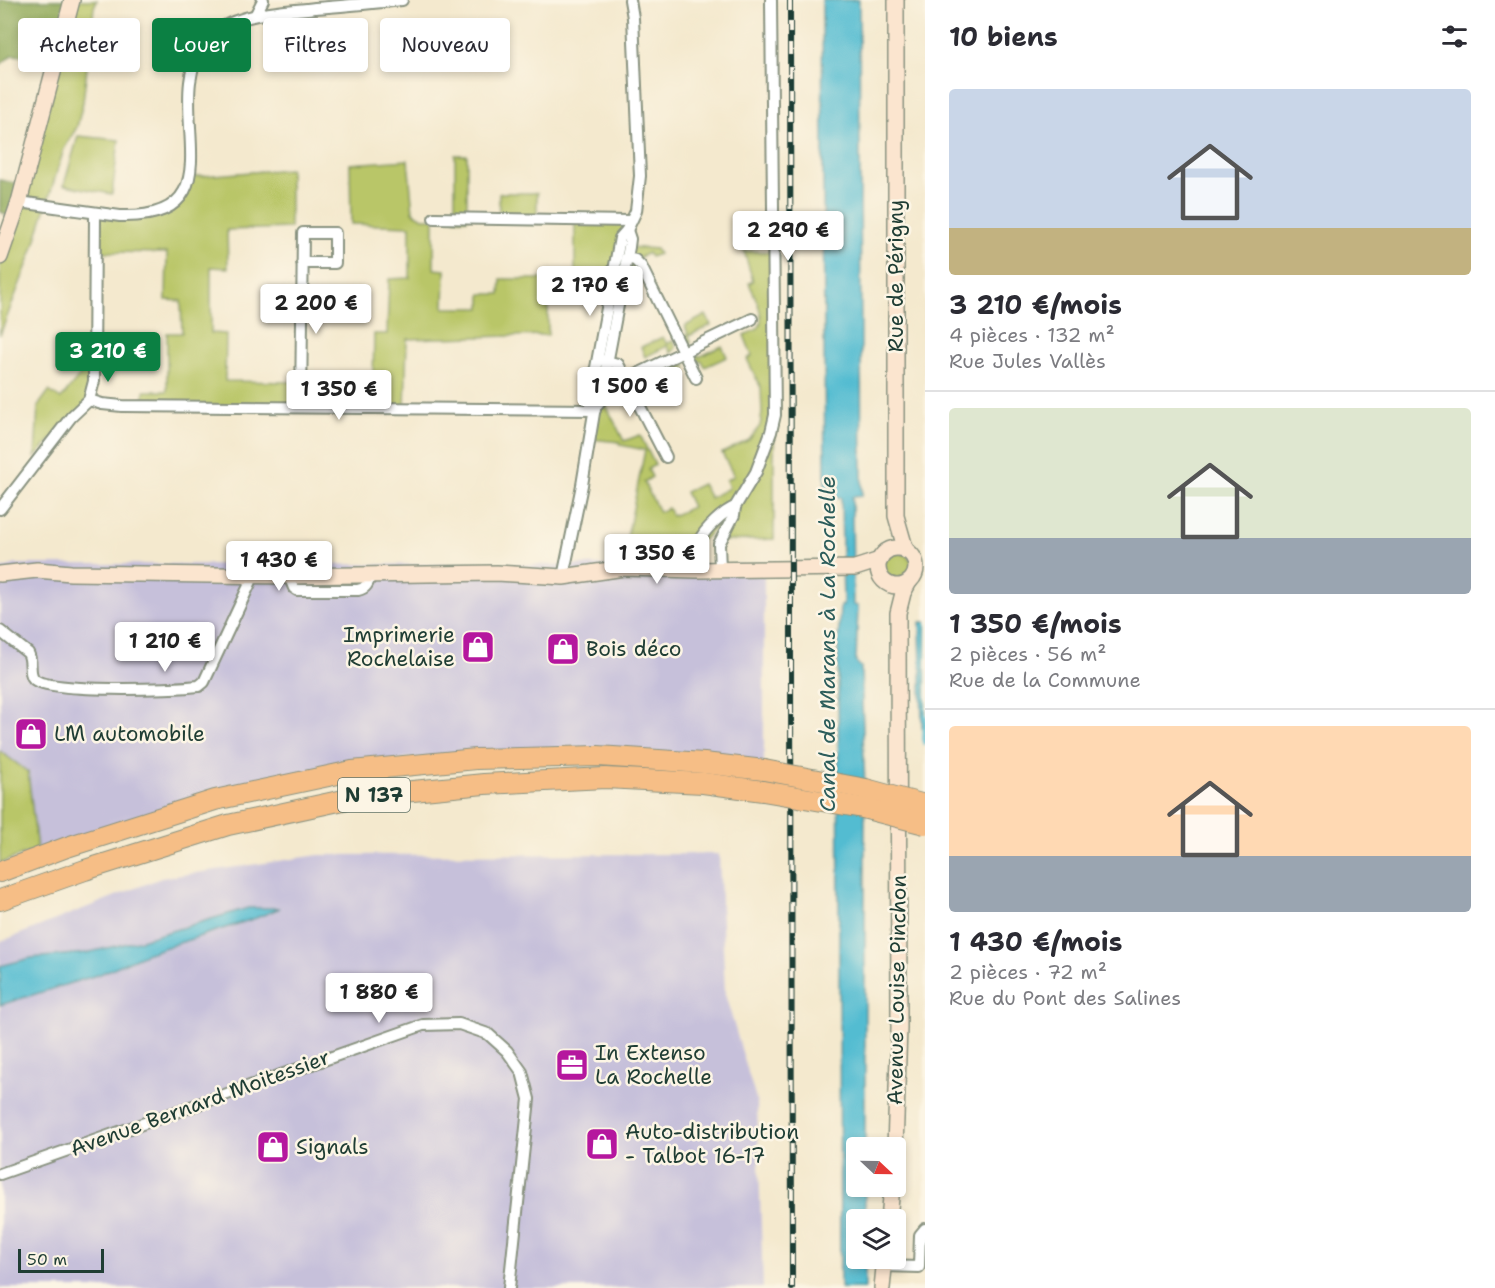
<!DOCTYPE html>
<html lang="fr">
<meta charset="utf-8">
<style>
:root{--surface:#fff;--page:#f7f7f7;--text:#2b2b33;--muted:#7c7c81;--line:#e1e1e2;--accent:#0b8043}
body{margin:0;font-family:"Shantell Sans",sans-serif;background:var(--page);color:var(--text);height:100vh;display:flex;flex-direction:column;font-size:22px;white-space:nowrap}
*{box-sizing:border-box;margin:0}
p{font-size:20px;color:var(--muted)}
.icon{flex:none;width:33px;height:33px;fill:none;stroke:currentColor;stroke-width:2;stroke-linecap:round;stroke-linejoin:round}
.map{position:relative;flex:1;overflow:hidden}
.side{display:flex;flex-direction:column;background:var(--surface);width:570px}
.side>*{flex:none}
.guide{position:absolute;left:18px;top:18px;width:570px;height:54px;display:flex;gap:12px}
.needle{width:39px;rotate:112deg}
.tools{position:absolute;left:846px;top:1137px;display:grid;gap:12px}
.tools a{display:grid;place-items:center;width:60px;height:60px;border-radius:6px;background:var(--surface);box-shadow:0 3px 9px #0003;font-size:30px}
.scale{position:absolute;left:18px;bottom:15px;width:86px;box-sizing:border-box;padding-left:6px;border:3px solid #1f3d34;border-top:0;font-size:16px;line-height:21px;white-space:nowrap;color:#1f3d34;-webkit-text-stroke:4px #fcf5e5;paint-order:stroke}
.price{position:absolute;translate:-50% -51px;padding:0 14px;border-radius:6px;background:#fff;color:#222;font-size:20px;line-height:39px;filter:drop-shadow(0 2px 3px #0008)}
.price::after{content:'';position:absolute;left:50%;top:36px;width:18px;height:14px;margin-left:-9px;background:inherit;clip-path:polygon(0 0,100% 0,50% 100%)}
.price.current{background:var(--accent);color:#fff}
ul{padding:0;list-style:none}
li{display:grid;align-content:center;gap:12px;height:318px;padding:0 24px}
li+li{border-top:2px solid var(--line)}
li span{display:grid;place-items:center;height:186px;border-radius:6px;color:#555}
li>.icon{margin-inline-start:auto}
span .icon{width:108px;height:108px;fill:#fffc;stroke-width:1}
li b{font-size:26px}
h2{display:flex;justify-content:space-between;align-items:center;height:72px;padding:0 24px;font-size:26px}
.chip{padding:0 21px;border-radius:6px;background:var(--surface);box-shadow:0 3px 9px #0003;font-size:21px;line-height:54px}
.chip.current{background:var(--accent);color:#fff}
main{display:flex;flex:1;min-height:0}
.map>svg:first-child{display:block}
.industrial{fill:#c6c0da}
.green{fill:#b9c667;stroke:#6c824e;stroke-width:1.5}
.forest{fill:#92ab5c;stroke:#587448;stroke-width:1.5}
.water{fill:#53bcd1;stroke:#397c82;stroke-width:1.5}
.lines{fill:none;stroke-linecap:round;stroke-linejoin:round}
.stream{stroke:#53bcd1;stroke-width:4}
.street-casing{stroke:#8a9381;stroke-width:14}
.secondary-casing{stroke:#8a9381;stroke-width:18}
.highway-casing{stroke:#8a9381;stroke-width:22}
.street{stroke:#fff;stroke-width:10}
.secondary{stroke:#fbe5cf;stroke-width:15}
.highway{stroke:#f6be86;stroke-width:20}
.rail-casing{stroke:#1f3d34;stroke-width:6}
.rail{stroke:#fcf5e5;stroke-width:4;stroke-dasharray:11;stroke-linecap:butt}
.highway-bridge-casing{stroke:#8a9381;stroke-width:22;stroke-linecap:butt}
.highway-bridge{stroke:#f6be86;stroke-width:20}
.labels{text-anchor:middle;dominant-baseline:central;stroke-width:5;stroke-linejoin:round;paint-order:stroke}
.shield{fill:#fcf5e5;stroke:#617469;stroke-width:1.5}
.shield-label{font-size:20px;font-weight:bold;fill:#1f3d34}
.street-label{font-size:21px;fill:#1f3d34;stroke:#fcf5e5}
.poi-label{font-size:21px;fill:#1f3d34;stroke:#fcf5e5;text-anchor:start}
.water-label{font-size:22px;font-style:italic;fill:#2c5d5b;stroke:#fcf5e5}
</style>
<main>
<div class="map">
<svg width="925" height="1288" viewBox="0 0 925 1288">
<rect width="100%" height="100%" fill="#fcf5e5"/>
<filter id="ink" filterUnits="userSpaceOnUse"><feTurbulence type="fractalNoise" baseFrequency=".0167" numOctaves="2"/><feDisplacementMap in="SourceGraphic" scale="12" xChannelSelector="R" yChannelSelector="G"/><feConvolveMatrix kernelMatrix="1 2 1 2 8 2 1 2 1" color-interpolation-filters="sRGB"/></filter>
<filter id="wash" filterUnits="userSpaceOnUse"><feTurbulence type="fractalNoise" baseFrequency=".008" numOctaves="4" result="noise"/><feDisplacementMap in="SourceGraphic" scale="24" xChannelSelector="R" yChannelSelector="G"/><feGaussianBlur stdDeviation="1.35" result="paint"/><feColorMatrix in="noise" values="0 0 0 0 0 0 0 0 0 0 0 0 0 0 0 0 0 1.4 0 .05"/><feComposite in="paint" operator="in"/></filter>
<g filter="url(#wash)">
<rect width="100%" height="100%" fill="#f4e9ce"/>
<g class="industrial">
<path d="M16,564L764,565V765L406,758L37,850L28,772L0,751V569Z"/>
<path d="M719,854L725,994L757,1103L763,1288H0V942L161,878L319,855Z"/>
</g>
<g class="green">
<path d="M72,0H97L94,7L83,102L77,127L64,149L32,252L0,335V257Z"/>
<path d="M78,136L119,140L112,194L64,185Z"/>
<rect x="455" y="155" width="12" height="64"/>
<path d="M408,160L413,212L423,218H434V269L445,270L444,308H481V294H500L501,279H559V305H548V335L407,339L405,407L144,406V391H167V333H182L181,301L166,300L167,253L107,252L95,250V214L167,210L190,177L290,169V228L227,230L228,268L211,267V333L226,334L225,381L373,383L374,334H387L389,279L410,278V226L351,224L350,164Z"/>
<path d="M499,193H537V220L499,219Z"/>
<path d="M575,220L631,221L629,247L656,249L659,254L650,257L648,253L635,260L644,271L634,276L638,285L619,295L607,360L613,368L606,405L624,441L640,435L655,465L648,469L652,477L644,482L659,512L668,508L672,516L692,507L685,492L702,484L710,498L729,488L726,480L734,476L722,453L749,440L760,426L762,413L761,388L747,359L752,356L744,335C748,333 754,331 757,329C768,320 753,293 749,283L753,281L744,251L774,252V539L724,541L735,508L693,550L672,557L622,562L645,450L620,445V442L590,439L609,293H575Z"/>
<path d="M706,315L711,325L689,336L691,342L689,344L683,341L681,337L688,334L685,326Z"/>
<path d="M663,337L667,344L674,340L676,348L671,353L667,346L645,357L641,347Z"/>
<path d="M722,346L727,357L705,367L702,361L693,364L690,358L696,350L699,357Z"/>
<path d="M93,349L89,400L35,457L38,406L49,391L61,399L84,370L72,361L80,350Z"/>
<path d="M674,360L683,361L687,367L681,370L684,377L661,389L656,378L677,367Z"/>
<circle cx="898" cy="568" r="15"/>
<path d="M0,751L28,772L37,850L0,863Z"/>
</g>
<g class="forest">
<path d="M0,0H72L57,59L12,55L0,65Z"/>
<path d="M0,180L24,185L13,219L0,211Z"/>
</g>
<g class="water">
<path d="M822,0H859L862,496L852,497L853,605L858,606L856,662L861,667L865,791V1147L856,1148V1186L865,1187V1219L856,1220V1258L865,1259V1288H840L838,646L840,606H843L841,498H825Z"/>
<path d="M920,622H925V728H922Z"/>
<path d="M248,908H280L256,918L145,954L100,974L0,1005V966L31,958L86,953L141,940Z"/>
</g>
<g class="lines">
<path class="stream" d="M924,743L925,716"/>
</g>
</g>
<g filter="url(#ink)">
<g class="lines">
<defs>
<g id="street">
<path d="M256,14L263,0"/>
<path d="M19,202L120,216C245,220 156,100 206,43C210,38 214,32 219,29C247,12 283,12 315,8C344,6 373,3 402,0"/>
<path d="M434,218L631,221"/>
<path d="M626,258L635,260L641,266L696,378"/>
<path d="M602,360L618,364L666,457"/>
<path d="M627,379L752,319"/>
<path d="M89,400L102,404L122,406L595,410"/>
<path d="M301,406L303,233H335V263H302"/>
<path d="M595,407L590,400L620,238L627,230L636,211L640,176L633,18L630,0"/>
<path d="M0,509L71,417L89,400L94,381L95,214"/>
<path d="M720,569L719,544L734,515L735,507L756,472L771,432L775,415L771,0"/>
<path d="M696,570C697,560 696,549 700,540C704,530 724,511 735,507"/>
<path d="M289,576L294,588L297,590H358C367,588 368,583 371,574"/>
<path d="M563,577L582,485L595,407L600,401L629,247L630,239L627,230"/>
<path d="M0,631L28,653C33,661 28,673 34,679C46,693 176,689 199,686L204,682L254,575"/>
<path d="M0,1174L423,1025L459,1024L488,1034L507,1051L522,1072L529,1099L509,1288"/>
<path d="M884,1266L919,1267L920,1235L925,1229"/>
</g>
<g id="secondary">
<path d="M896,0V516L906,551"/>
<path d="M0,257L19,202L72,0"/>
<circle cx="897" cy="567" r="19"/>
<path d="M0,574L37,570L71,573L289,576L497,573L563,577L624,568L696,570L855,568L880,560"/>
<path d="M895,1148L899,1028L898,613L903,593L909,582"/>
<path d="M889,1220L892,1186"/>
<path d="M882,1288L885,1258"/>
</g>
<g id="highway">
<path d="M0,872L67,847L215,800L352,771L476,759L598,756L704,763L764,770"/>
<path d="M0,900L85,870L228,825L362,796L484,784L605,778L703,783L763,791"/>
</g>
</defs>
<use href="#street" class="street-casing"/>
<use href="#secondary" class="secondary-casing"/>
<use href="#highway" class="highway-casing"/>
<use href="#street" class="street"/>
<use href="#secondary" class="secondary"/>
<use href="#highway" class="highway"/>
<defs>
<path id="rail" d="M790,0L792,1288"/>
</defs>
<use href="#rail" class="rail-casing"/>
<use href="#rail" class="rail"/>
<defs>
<g id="highway-bridge">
<path d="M764,770L866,789L925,805"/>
<path d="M763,791L863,808L925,824"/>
</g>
</defs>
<use href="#highway-bridge" class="highway-bridge-casing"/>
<use href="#highway-bridge" class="highway-bridge"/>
</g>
</g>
<defs>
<symbol id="shop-square" viewBox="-11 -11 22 22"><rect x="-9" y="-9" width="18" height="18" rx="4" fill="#b5179e" stroke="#fcf5e5"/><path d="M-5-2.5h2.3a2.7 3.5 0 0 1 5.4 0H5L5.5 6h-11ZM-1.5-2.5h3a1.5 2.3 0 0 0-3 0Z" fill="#fff"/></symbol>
<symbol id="office-square" viewBox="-11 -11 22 22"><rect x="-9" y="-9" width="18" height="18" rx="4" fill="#b5179e" stroke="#fcf5e5"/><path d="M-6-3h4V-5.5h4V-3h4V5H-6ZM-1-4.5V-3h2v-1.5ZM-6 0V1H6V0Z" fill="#fff"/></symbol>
</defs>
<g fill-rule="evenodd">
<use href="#shop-square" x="459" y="628" width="38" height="38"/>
<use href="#shop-square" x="544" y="630" width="38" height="38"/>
<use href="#shop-square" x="12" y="715" width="38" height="38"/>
<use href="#office-square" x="553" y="1046" width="38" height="38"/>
<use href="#shop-square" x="583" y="1125" width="38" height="38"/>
<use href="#shop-square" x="254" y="1128" width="38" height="38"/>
</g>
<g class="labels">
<rect class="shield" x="338" y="778" width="72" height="34" rx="4.5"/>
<g class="shield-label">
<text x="374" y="795">N 137</text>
</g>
<g class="street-label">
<text transform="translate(896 276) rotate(-90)">Rue de Périgny</text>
<text transform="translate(897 990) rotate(-89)">Avenue Louise Pinchon</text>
<text transform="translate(200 1103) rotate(-20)">Avenue Bernard Moitessier</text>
</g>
<g class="poi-label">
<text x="455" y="635" text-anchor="end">Imprimerie<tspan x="455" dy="24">Rochelaise</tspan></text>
<text x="586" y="649">Bois déco</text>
<text x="54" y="734">LM automobile</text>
<text x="595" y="1053">In Extenso<tspan x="595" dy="24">La Rochelle</tspan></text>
<text x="625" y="1132">Auto-distribution<tspan x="625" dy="24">- Talbot 16-17</tspan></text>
<text x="296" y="1147">Signals</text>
</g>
<g class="water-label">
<text transform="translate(827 644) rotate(-90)">Canal de Marans à La Rochelle</text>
</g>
</g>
</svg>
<div class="tools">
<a><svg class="needle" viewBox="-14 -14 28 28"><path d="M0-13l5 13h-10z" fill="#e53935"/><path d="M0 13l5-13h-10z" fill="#7c7c81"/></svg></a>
<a><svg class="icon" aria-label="layers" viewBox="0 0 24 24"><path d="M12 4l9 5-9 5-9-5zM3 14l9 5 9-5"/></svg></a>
</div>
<div class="scale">50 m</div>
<b class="price" style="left:788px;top:262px">2 290 €</b>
<b class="price" style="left:590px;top:317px">2 170 €</b>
<b class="price" style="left:316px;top:335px">2 200 €</b>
<b class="price current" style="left:108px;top:383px">3 210 €</b>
<b class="price" style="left:630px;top:418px">1 500 €</b>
<b class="price" style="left:339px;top:421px">1 350 €</b>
<b class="price" style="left:657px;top:585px">1 350 €</b>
<b class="price" style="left:279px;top:592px">1 430 €</b>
<b class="price" style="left:165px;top:673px">1 210 €</b>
<b class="price" style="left:379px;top:1024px">1 880 €</b>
<div class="guide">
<a class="chip">Acheter</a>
<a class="chip current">Louer</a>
<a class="chip">Filtres</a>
<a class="chip">Nouveau</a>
</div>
</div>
<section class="side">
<h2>10 biens<svg class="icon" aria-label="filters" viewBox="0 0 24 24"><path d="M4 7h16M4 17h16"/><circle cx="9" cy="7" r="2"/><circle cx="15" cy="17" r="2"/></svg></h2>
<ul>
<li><span style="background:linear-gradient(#c9d6e8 75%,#c2b280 0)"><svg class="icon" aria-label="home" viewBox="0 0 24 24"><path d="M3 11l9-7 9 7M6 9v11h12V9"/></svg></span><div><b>3 210 €/mois</b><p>4 pièces · 132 m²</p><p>Rue Jules Vallès</p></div></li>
<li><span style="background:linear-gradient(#dfe7d0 70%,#9aa5b1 0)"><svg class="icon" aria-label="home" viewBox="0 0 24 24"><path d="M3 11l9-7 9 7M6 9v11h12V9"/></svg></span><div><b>1 350 €/mois</b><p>2 pièces · 56 m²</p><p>Rue de la Commune</p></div></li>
<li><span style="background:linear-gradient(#ffd9b3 70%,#9aa5b1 0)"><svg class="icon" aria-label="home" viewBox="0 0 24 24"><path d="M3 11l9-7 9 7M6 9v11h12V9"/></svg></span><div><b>1 430 €/mois</b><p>2 pièces · 72 m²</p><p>Rue du Pont des Salines</p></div></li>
</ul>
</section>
</main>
